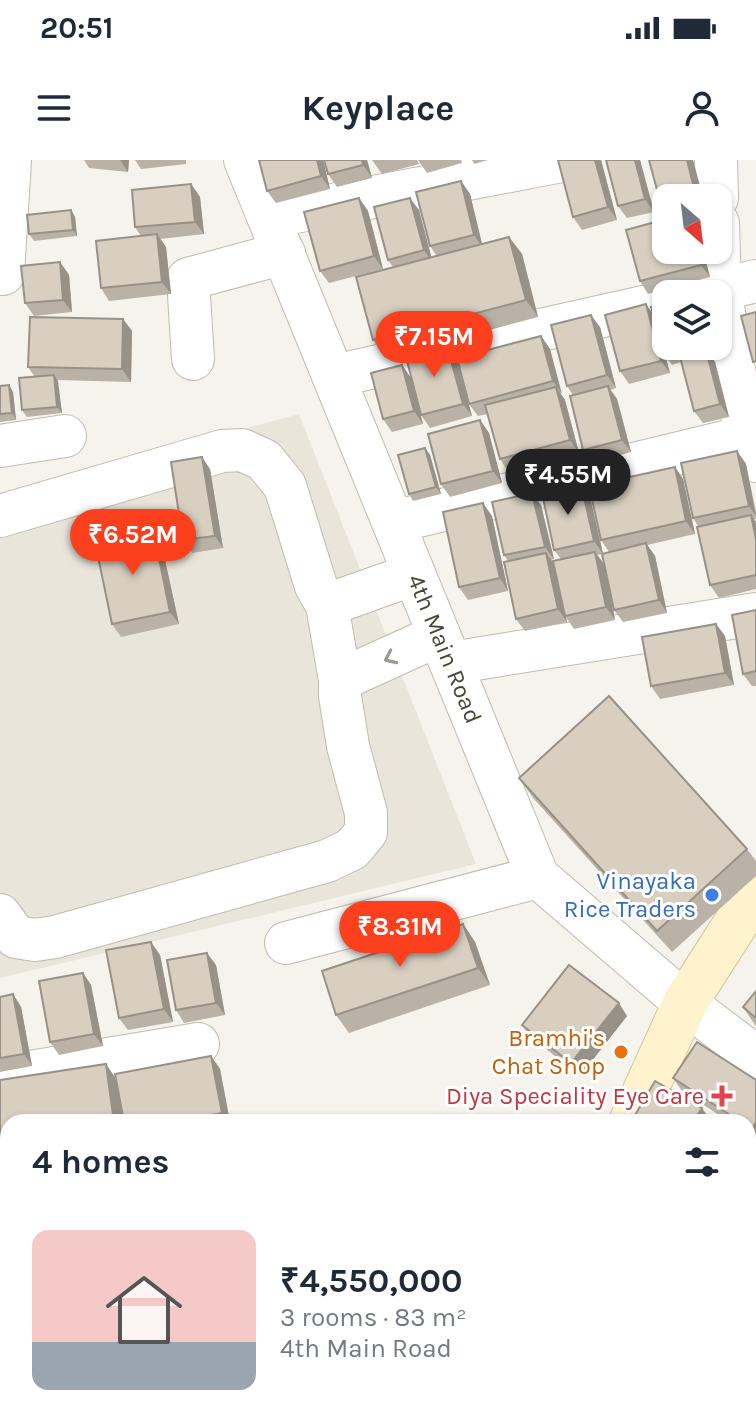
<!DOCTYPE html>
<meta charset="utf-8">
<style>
:root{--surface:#fff;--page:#f2f2f3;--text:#1f2937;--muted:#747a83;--line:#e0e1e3;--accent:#fc3f1d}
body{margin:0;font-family:Karla,sans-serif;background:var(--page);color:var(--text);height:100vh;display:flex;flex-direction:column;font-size:30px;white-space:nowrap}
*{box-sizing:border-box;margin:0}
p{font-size:26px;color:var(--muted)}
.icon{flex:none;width:44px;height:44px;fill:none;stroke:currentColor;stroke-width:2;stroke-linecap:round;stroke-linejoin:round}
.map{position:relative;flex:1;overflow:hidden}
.sheet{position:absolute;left:0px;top:954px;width:756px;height:314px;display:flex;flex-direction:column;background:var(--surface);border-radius:24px 24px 0 0;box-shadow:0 2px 6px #0004}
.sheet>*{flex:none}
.needle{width:52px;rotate:152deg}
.tools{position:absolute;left:652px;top:24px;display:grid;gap:16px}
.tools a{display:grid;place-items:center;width:80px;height:80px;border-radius:16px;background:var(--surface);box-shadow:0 2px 6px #0004;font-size:40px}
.price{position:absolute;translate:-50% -68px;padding:0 18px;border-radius:28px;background:var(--accent);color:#fff;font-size:26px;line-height:52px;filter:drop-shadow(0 2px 4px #0008)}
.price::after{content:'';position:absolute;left:50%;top:48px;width:24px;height:18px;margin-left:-12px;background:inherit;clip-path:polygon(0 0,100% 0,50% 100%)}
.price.on{background:#222;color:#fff}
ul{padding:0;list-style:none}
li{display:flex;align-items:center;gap:24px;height:200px;padding:0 32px}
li+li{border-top:2px solid var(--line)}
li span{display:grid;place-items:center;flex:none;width:224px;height:160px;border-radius:16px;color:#555}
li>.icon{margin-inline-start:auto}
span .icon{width:96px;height:96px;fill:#fffc;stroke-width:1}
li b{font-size:34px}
h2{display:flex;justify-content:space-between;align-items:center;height:96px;padding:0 32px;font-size:34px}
.status{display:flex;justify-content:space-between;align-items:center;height:56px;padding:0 40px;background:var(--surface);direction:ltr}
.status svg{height:22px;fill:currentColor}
header{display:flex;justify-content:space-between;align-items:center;height:104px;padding:0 32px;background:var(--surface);font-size:36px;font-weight:700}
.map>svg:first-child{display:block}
.residential{fill:#eae5da}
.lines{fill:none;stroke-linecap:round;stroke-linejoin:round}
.service-casing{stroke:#c2bbae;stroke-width:24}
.minor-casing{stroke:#c2bbae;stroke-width:44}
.secondary-casing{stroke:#d6c79b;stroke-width:46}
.service{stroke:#fff;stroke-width:22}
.minor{stroke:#fff;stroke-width:42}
.secondary{stroke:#fff3cd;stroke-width:44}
.wall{fill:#bab2a6}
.shaded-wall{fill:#979187}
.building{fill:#d8cfc1;stroke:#979187;stroke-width:2}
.oneway{stroke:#9c9892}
.shop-dot{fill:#3f7fe0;stroke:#fff;stroke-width:3}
.food-dot{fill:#e8710a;stroke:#fff;stroke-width:3}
.health-dot{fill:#e0444e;stroke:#fff;stroke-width:3}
.labels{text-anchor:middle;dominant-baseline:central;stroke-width:6;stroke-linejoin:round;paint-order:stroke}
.street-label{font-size:24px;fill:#4b4439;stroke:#fff}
.shop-label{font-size:24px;fill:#366cbe;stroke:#fff;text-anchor:end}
.food-label{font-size:24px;fill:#c56008;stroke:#fff;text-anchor:end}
.health-label{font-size:24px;fill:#be3a42;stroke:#fff;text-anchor:end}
</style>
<div class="status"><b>20:51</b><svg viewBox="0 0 49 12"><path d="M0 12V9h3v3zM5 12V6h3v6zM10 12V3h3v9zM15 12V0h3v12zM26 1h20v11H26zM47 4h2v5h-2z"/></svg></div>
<header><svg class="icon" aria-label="menu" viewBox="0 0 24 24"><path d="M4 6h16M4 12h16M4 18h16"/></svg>Keyplace<svg class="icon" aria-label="person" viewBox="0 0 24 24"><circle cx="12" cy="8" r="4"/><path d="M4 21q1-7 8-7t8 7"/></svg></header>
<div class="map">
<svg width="756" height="1267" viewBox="0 0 756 1267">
<rect width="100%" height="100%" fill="#f6f3ec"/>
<g class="residential">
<path d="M299,254L476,704L0,818V336Z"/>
<path d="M8,1172V1260H440L438,1267H0V1173Z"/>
</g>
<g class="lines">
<defs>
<path id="service" d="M0,1187L8,1186"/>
<g id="minor">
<path id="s1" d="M245,0L538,717L685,843L756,897"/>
<path d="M716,0L717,38"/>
<path d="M269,57L567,0"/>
<path d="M718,63L720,130L746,277L756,301"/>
<path d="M3,114L10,0"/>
<path d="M703,134L756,121"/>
<path d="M193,199L188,119L284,93"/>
<path d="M334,216L666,142"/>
<path d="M0,286L65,276"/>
<path d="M0,356L222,291L242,290L264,300L285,326L316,426L327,445L340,520V536L348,586L366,653V672L352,689L327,701L55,777L35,780L16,777L0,755"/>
<path d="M393,362L746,277"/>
<path d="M327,445L414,414"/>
<path d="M451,503L756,454"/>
<path d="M340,520L439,475"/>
<path d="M286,783L538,717"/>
<path d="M0,917L198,884"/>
</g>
<g id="secondary">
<path d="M631,962L685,843L756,732"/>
<path d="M495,1267L497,1260"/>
</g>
</defs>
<use href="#service" class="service-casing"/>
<use href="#minor" class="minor-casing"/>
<use href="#secondary" class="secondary-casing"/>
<use href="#service" class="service"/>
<use href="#minor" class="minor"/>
<use href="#secondary" class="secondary"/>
</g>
<g class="wall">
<path d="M84,0H129L128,12L89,8Z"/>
<path d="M135,0H186V4L141,9Z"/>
<path d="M259,0H323L330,29L276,43L267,31Z"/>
<path d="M324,0H367L372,18L337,27L328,14Z"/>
<path d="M372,0H417L419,4L382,14Z"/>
<path d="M418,0H461L462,3L427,13Z"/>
<path d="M472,0H488L474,4Z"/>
<path d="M601,0L617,60L582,70L573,57Z"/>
<path d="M640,0L654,52L627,58L618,46Z"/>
<path d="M693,0L703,38H666V49L660,41Z"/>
<path d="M461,21L470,34L482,84L509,77L522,94L538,157L385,198L373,180L393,107L388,100L419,50L431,97L437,96L430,86Z"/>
<path d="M191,24L200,37L204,74L160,79L166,87L171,134L109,141L101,128L141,76L135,67Z"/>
<path d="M359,38L368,51L383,109L329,123L320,111Z"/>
<path d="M71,50L75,57L77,76L34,81L29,74Z"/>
<path d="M666,90H703L710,117L648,134L640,121Z"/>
<path d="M60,102L69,115L72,152L34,156L25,143Z"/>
<path d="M123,159L132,171L131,222L57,220L62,253L27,257L22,250L35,217L28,207Z"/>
<path d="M600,167L616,228L610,230L617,239L631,292L592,303L583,290L573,235L567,226Z"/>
<path d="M541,176L550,189L561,234L565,240L579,293L508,312L500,299L488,254L478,256L469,244Z"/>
<path d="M666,186H711L713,194L709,195L715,202L729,257L703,263L694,251L681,202L672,205L665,195L670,213L629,224L620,211Z"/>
<path d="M455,195L472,256L430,268L421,255Z"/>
<path d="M402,205L411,218L423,264L392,272L383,259Z"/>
<path d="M0,226L13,232L16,260L0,262Z"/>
<path d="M480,260L489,273L502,323L450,337L441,324Z"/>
<path d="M425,288L430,295L441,334L413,341L409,334Z"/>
<path d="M737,291L746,304L756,352V359H754L756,362V429L719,438L710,425L698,366L693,358Z"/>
<path d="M675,307L683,319L695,374L647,385L655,396L667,453L623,462L614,450L602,394L597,395L604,404L615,460L574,469L566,457L567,462L525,471L516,459L508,401L504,395L541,345L554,399L551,400L554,404L561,399L554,390L590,337L603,393L609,392L601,380Z"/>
<path d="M210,309L223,388L192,393L183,380Z"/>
<path d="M492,356L508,431L468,440L459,427Z"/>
<path d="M153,369L161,382L179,464L121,477L112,464Z"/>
<path d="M756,450V526H752L743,514Z"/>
<path d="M716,464L725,476L734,525L660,539L651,526Z"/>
<path d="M519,618L747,689L756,701V716L672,792L534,639Z"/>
<path d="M463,764L475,782L490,825L349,873L336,855Z"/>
<path d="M160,795L173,862L128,870L119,858Z"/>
<path d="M216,805L225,855L184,863L176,850Z"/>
<path d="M83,813L91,825L103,886L59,895L50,882Z"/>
<path d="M13,834L21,847L32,906L0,912V837Z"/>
<path d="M743,847L756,858V866L755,865Z"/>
<path d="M627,856L580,916L531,877L522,865Z"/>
<path d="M211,896L220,909L230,962H8V1011L0,1012V920L106,904L115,918Z"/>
<path d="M673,918L756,920V979L748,974V962H730L682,931Z"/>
<path d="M756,994V1040L753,1039L748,1031V1016Z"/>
</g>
<g class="shaded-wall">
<path d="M120,0H129L128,12Z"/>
<path d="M317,0H323L330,29L321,16Z"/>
<path d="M362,0H367L372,18L363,5Z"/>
<path d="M595,0H601L617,60L608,47Z"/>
<path d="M635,0H640L654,52L645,39Z"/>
<path d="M687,0H693L703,38H700L695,32Z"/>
<path d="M461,21L470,34L483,88L474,75Z"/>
<path d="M191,24L200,37L204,74L195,62Z"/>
<path d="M359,38L368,51L383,109L374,96Z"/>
<path d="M410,38L419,50L433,103L424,90Z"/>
<path d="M71,50L75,57L77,76L73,70Z"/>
<path d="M157,74L166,87L171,134L162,122Z"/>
<path d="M509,77L522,94L538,157L526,140Z"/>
<path d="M697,90H703L710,117L701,105Z"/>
<path d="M60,102L69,115L72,152L63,140Z"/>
<path d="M646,144L655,157L663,192L665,195L670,213L661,201Z"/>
<path d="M591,155L600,167L616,228L607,215Z"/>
<path d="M123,159L132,171L131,222L122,209Z"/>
<path d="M541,176L550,189L562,234L553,221Z"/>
<path d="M446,182L455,195L472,256L463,244Z"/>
<path d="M706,190L715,202L729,257L720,244Z"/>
<path d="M402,205L411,218L423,264L414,251Z"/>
<path d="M54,215L58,221L62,253L57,247Z"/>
<path d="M9,225L13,232L16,260L12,253Z"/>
<path d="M608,226L617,239L631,292L622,280Z"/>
<path d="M556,227L565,240L579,293L570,280Z"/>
<path d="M480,260L489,273L502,323L493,311Z"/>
<path d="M425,288L430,295L441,334L436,327Z"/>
<path d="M737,291L746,304L756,356L749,346Z"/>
<path d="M202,297L210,309L223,388L215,376Z"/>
<path d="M675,307L683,319L695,374L686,361Z"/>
<path d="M581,324L590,337L603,394L594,381Z"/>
<path d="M532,333L541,345L554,399L545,387Z"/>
<path d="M483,343L492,356L508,431L500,418Z"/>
<path d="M751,355L756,362V379Z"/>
<path d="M153,369L161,382L179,464L170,452Z"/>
<path d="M646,383L655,396L667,453L659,440Z"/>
<path d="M595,392L604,404L615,460L606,447Z"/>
<path d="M546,393L555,405L567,462L558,449Z"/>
<path d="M716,464L725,476L734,525L725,513Z"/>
<path d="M463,764L475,782L490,825L478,808Z"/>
<path d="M151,782L160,795L173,862L164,849Z"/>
<path d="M207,793L216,805L225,855L216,843Z"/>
<path d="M83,813L91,825L103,886L94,874Z"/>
<path d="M13,834L21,847L32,906L24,894Z"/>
<path d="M619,843L627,856L580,916L571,903Z"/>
<path d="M211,896L220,909L230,962H228L222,953Z"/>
<path d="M106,904L118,922L124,962H114Z"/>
<path d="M702,948L711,961L710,962H693Z"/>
<path d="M756,962V975L752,969Z"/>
<path d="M626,1260H640L637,1267H623Z"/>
</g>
<g class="building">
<path d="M259,0H317L321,16L267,31Z"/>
<path d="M324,0H362L363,5L328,14Z"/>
<path d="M558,0H595L608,47L573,57Z"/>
<path d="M606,0H635L645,39L618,46Z"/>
<path d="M649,0H687L695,32L671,38H666V39L660,41Z"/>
<path d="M461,21L474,75L430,86L416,32Z"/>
<path d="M191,24L195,62L135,67L132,30Z"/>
<path d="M359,38L374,96L320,111L304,52Z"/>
<path d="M410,38L424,90L388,100L374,47Z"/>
<path d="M71,50L73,70L29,74L27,55Z"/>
<path d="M666,59V90H697L701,105L640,121L626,70Z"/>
<path d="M157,74L162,122L101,128L96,81Z"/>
<path d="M509,77L526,140L373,180L356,117Z"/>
<path d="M60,102L63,140L25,143L21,106Z"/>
<path d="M666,143V186H686L663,192L651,147Z"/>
<path d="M646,144L661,201L620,211L605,155Z"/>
<path d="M756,152V201L753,202L741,156Z"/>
<path d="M591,155L607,215L567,226L551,165Z"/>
<path d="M30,157L123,159L122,209L28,207Z"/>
<path d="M541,176L553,221L469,244L457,198Z"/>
<path d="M446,182L463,244L421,255L405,193Z"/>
<path d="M706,190L720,244L694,251L680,197Z"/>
<path d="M402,205L414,251L383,259L371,213Z"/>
<path d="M54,215L57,247L22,250L19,218Z"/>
<path d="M9,225L12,253L0,254V226Z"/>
<path d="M608,226L622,280L583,290L570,236Z"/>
<path d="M556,227L570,280L500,299L485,245Z"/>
<path d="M480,260L493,311L441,324L428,274Z"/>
<path d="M425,288L436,327L409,334L398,295Z"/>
<path d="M737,291L749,346L693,358L681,303Z"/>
<path d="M202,297L215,376L183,380L171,302Z"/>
<path d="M675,307L686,361L601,380L589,326Z"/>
<path d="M581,324L594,381L554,390L542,333Z"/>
<path d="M532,333L545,387L504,395L492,342Z"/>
<path d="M483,343L500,418L459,427L443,352Z"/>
<path d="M751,355L756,379V415L710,425L697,367Z"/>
<path d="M153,369L170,452L112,464L95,382Z"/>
<path d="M646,383L659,440L614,450L602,394Z"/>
<path d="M595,392L606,447L565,456L553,401Z"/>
<path d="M546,393L558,449L516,459L504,402Z"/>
<path d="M756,450V511L743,514L732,455Z"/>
<path d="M716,464L725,513L651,526L642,477Z"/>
<path d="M609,536L747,689L657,771L519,618Z"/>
<path d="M463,764L478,808L336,855L322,811Z"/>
<path d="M151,782L164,849L119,858L106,790Z"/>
<path d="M207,793L216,843L176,850L167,800Z"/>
<path d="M569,805L619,843L571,903L522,865Z"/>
<path d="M83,813L94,874L50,882L39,821Z"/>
<path d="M756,831V858L743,847Z"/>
<path d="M13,834L24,894L0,898V837Z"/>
<path d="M697,882L756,920V962L752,969L748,967V962H741L673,918Z"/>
<path d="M211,896L222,953L174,962H124L115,914Z"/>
<path d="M106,904L114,962H8V992L0,993V920Z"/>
<path d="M655,921L702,948L693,962H631Z"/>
<path d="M756,994V1030L748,1027V1016Z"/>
<path d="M584,1260H626L623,1267H581Z"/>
</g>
<defs><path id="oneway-chevron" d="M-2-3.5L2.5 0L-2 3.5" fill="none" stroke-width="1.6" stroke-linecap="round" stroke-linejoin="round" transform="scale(2)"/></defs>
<use class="oneway" href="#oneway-chevron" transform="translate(390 498) rotate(155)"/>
<circle class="shop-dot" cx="712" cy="735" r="8"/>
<circle class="food-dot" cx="621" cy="892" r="8"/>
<path class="health-dot" d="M718 924h8v8h8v8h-8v8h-8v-8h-8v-8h8z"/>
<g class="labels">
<g class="street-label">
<text stroke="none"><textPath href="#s1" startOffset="528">4th Main Road</textPath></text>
</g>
<g class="shop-label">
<text x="696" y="721">Vinayaka<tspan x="696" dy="28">Rice Traders</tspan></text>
</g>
<g class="food-label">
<text x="605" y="878">Bramhi's<tspan x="605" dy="28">Chat Shop</tspan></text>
</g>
<g class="health-label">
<text x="704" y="936">Diya Speciality Eye Care</text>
</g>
</g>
</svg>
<div class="tools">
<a><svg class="needle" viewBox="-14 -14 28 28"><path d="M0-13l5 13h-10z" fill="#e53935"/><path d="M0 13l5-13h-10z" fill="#747a83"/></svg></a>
<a><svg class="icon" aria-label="layers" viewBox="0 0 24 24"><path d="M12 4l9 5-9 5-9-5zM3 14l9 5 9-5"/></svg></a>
</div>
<b class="price" style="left:434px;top:219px">₹7.15M</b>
<b class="price on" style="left:568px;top:357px">₹4.55M</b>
<b class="price" style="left:133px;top:417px">₹6.52M</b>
<b class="price" style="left:400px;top:809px">₹8.31M</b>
<section class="sheet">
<h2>4 homes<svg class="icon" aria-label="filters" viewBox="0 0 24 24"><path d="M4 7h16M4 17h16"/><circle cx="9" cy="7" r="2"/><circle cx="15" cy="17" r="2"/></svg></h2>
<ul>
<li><span style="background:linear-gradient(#f6c9c9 70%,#9aa5b1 0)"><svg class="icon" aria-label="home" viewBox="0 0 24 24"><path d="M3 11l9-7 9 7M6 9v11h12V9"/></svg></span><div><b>₹4,550,000</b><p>3 rooms · 83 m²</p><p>4th Main Road</p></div></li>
</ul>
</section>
</div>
